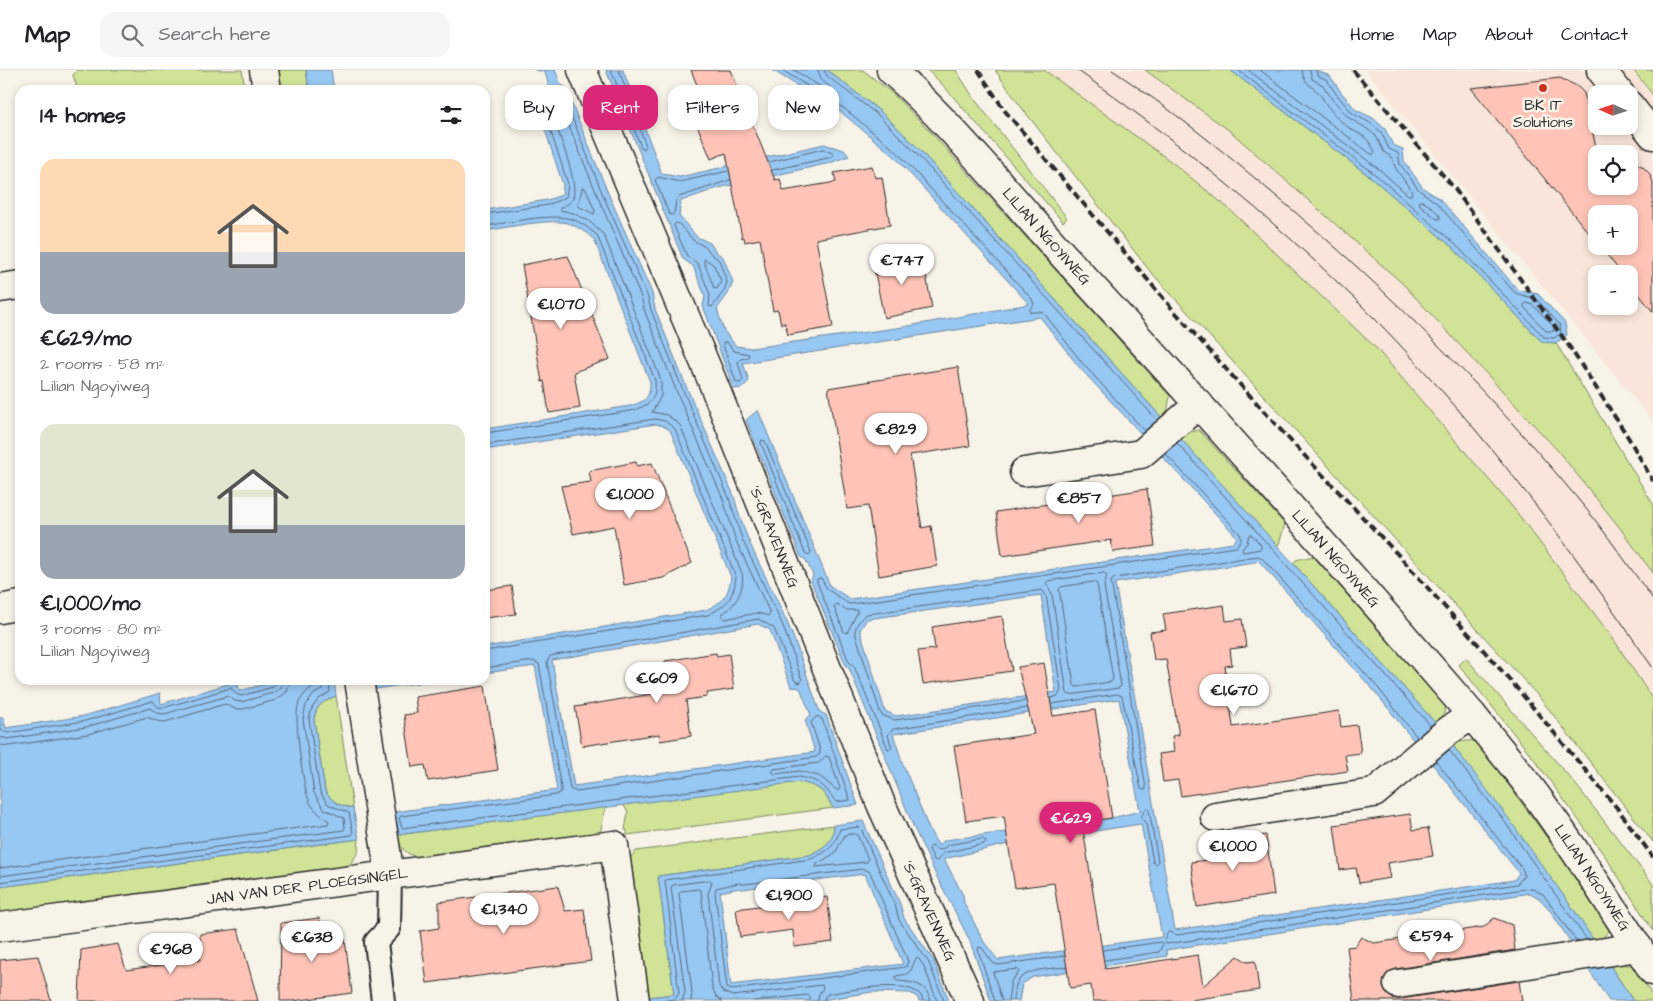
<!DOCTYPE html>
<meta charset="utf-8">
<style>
:root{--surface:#fff;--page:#f6f6f6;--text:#202124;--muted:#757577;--line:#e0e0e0;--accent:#db2777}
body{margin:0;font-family:"Architects Daughter",sans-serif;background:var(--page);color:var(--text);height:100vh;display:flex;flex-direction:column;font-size:19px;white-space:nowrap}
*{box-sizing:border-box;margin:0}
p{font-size:16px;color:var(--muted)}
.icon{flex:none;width:28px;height:28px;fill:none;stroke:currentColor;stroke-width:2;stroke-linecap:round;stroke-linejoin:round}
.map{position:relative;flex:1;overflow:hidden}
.panel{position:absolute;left:15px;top:15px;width:475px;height:600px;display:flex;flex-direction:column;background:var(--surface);border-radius:15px;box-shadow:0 2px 8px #0003}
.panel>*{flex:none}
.guide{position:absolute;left:505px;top:15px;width:475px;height:45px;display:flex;gap:10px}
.needle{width:32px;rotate:273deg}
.fabs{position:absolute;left:1588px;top:15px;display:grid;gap:10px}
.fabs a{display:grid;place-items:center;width:50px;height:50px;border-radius:10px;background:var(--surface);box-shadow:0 2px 8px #0003;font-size:25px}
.price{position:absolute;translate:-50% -42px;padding:0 11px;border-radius:18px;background:#fff;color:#222;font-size:16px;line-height:32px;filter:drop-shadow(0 1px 2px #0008)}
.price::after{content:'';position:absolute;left:50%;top:30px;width:15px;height:11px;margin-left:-8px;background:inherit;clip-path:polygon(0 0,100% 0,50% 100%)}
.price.current{background:var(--accent);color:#fff}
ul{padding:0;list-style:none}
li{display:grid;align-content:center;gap:10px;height:265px;padding:0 25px}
li span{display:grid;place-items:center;height:155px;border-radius:15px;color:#555}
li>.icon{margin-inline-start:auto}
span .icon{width:90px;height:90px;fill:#fffc;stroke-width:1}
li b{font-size:21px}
h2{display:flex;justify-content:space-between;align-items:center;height:60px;padding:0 25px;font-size:21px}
.tag{padding:0 18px;border-radius:15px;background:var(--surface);box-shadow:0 2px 8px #0003;font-size:18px;line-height:45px}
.tag.current{background:var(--accent);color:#fff}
header{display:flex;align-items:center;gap:30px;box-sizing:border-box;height:70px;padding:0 25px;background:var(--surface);border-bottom:1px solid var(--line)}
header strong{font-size:24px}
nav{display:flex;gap:28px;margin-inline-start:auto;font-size:18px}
.search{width:350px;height:45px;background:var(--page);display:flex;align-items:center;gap:12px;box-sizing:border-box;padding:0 18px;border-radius:15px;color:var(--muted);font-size:19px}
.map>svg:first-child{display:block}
.built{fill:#f9e5d9;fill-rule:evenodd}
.green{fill:#d0e397;stroke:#7e8761}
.water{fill:#97c7f3;stroke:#6c89a3;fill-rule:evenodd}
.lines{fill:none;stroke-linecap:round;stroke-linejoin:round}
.shore{stroke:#56697b;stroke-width:1}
.building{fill:#ffc4b7;stroke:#2b2b2b}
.pedestrian-casing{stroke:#2b2b2b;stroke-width:26}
.minor-casing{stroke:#2b2b2b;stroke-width:31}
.pedestrian{stroke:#f7f3e8;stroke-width:22}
.minor{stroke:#f7f3e8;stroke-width:28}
.tram{stroke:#2b2b2b;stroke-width:1}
.rail{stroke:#2b2b2b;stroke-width:4;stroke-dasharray:8 4;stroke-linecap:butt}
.poi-dot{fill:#c8321e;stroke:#f7f3e8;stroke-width:2}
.labels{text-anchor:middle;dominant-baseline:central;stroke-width:5;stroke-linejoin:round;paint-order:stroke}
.poi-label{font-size:15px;fill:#2b2b2b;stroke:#f7f3e8}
.street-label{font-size:15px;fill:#2b2b2b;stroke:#f7f3e8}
</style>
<header>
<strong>Map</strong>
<div class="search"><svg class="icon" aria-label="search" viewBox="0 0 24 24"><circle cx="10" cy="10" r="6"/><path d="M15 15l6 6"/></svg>Search here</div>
<nav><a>Home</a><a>Map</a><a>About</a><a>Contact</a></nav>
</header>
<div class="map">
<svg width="1653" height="931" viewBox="0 0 1653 931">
<rect width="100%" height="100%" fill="#f7f3e8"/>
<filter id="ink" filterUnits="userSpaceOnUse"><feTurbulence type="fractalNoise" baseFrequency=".02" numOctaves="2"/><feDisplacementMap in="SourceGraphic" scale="10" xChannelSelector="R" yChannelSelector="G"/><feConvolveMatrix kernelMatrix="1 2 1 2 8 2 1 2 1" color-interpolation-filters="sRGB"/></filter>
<g filter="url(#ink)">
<g class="built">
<path d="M1044,0H1145L1230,61L1403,214L1558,381L1620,458L1653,503V630L1612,567L1515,440L1376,278L1227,137L1173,93Z"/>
<path d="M1366,0H1653V351ZM1596,24H1629V56H1596ZM1596,84H1629V116H1596ZM1596,144H1629V176H1596ZM1596,204H1629V236H1596Z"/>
</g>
<g class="green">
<path d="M77,0H242L245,20H78L73,5Z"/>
<path d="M279,0H306L309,20H282Z"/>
<path d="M827,0H863L892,23L927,58L1170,326L1167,343L1163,349L918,78L881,42Z"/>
<path d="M927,0H956L973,27L1067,148L1063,152L941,13Z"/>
<path d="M995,0H1044L1173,93L1227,137L1376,278L1515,440L1612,567L1653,630V772L1539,627L1149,200L1018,33Z"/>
<path d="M1145,0H1230L1373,109L1452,177L1542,272L1556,273L1653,434V503L1620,458L1558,381L1403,214L1230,61Z"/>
<path d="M1633,0H1653V25Z"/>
<path d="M1199,360L1285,454L1279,474L1276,475L1178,366L1185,363Z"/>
<path d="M1313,486L1447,637L1445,639L1440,656H1438L1293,493L1296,490Z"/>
<path d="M1466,588L1573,711L1653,814V861L1607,789L1534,689L1459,595Z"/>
<path d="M336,626L353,738C340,736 333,733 325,721L314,650C316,635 322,632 336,626Z"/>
<path d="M1476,670L1572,802L1610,860L1600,871L1594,872L1576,843L1453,676L1458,672Z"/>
<path d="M800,712C820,717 823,720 833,738L627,765V760H625L628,742L622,733Z"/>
<path d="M606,737L600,763L418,788C405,783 400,778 396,765Z"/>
<path d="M834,755C833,774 825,776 810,785L658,806L674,924L649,927L630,788L636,781Z"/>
<path d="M359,769L358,783L348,797L0,843V817Z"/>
<path d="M1613,893L1635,896L1653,927V931H1633L1609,894Z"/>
</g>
<g class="water">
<path d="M306,0H331L334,20H309Z"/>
<path d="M535,0H555L561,15L565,17L608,123L652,223L655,239L686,316L734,426C744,471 769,510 787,552C800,581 808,612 820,642L826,645L858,735L833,738C823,719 820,717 800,712L396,765L394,742L557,720L535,596L485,603V577L706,540C724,531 728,526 731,507L670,360L663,356L656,354L485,380V359L630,336C645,331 650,329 650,312L594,169C587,163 579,158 571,154C552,147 506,158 485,161V140L547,130L562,125L563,115L535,29L549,17L545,2ZM758,554L770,560L791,617L800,618L811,645L805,650L815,682L574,716L552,590Z"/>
<path d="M606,0H623L662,104L680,107L824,74L844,80L849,86L830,93L718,118L681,131L679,146L697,167L710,173L716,182L723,187L733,212L728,224L717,239L724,261L736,276L751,278L903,257L1029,234L894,86L842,43L772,0H827L881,42L918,78L1293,493L1438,656L1506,745L1576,843L1633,931H1609L1549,839L1539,828L1530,823L1166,880L1167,886L1033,907L1022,914L1019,931H991L969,869L935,803L914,758L849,598L846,596L811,511L813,505L805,489L801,487L746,350L758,340L830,516L850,529L1233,473L1237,467L1079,297L1040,247L743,293L749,311L742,318L734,319L703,236L705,226L693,196L683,189ZM1258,490L1375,622L1519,803L1514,810L1175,860L1115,513L1255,492ZM1041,525L1056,622L896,646L885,641L860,560L867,549ZM1119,629L1140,741L1112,748L945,770L938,775L929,759L903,694L893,664ZM1141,754L1162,867L998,890L984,872L964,833L963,825L944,789L1004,775Z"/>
<path d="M1230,0H1316L1330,6L1341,22L1356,40L1373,48L1385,59L1393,75L1403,79L1404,91L1423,118L1440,129L1518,220L1538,224L1565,253L1567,265L1556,273L1542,272L1452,177L1373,109Z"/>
<path d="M280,610H334L336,626C322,632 316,635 314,650L325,721C333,733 340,736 353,738L359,769L0,817V648L3,647L6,658L84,646L160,623L161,634L238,611L239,621Z"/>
<path d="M374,610H437L375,619Z"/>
<path d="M863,751L900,834L904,848L934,891L949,931H919L917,927L910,923L872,922L815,931H650L649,927L674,924L658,806L810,785C825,776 833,774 834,755ZM865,804L903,894L731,915L720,822L739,818L742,819Z"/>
</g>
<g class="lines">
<g class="shore">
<path d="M611,0L641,77L644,79L646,76L619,0"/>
<path d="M782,0L845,39L897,82L1032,229L1034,234L1030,239V242H1040L1044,243L1083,294L1145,361"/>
<path d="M794,0L829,22H831L832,19L821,9L818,0"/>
<path d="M824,0L827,6L878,45L915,82L1157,350"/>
<path d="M1238,0L1376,105L1455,174L1544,267L1554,268L1561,263L1560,255L1536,229L1515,223L1437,133L1419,120L1400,94L1398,83L1389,79L1381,62L1370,53L1352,43L1337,25L1327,10L1317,5L1316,0"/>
<path d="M1248,0L1380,100L1408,125H1411L1412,122L1395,97L1392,88L1384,82L1376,66L1366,58L1349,48L1332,29L1323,15L1312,9L1310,0"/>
<path d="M1260,0L1371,84H1374L1375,82C1365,61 1358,66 1344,54C1337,49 1331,40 1326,34C1323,30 1321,24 1317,21C1309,14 1303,12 1302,0"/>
<path d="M555,27L558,29L598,127L641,227L645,242L676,320L723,429L736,471L770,543L769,546L757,543L725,549L722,547V544C736,536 745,519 742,503L680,355L667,345L652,342L661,326V310L604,165L589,151L573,143L560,140L561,137C566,135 571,133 573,128C579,111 555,54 548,34Z"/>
<path d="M769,92L823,79L834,84L833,86L828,88L772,100"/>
<path d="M728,101L680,112L658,107L655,110L669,144L672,145L674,143L676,130L679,127L730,110"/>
<path d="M583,117L586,119L595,141L594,144L578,136Z"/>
<path d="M1422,131L1433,138L1440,146V149H1437L1420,135L1419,132Z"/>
<path d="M485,144L548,135L566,127L568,114L541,32L555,18L561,20L603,125L647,225L651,240L682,318L729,428L742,469L783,556L802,610L800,613L795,611L774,558L758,549L550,586L547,592L570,719L577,722L816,687L820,684V680L811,652L817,646L822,649L850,730L836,732C823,715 822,711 799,707L402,758L399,748L401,746L556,725L561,722V718L539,594L533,591L485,598"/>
<path d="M676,153L679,154L694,171L706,177L712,185L719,190L727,212L724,221L712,237L709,236L710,225L698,194L687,186L674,156Z"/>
<path d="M485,156C508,153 549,143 571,149C580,151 589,159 597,165L655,310C657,331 649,335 631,341L485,363"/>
<path d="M705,189L714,195L721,211L717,219L714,218L704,192Z"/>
<path d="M1527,233L1533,235L1554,257V261H1546L1524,237V235Z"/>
<path d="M724,272H727L734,281L749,284L748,287L741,289L738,292L743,310L740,313L736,312L723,275Z"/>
<path d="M762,370L765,371L811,482L809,485L805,483L761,373Z"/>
<path d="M1177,373L1431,656"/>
<path d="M485,375L655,349L665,351L675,359L736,507C733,529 727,535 708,545L485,581"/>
<path d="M1249,465H1252L1261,475V479L1243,482L1242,479L1247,473Z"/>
<path d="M1104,503L1107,505L1104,516L1121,616L1119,618L1069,625L1067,623L1052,524L1046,513L1048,511Z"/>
<path d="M1094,512L1097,514L1113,609L1111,612L1076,617L1074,615L1059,519L1061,517Z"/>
<path d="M837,534L845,540H856L858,541L847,563L844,562L834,537Z"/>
<path d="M1025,631L894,650L882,645L880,642L855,562C855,556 861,547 867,544L1042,520L1046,525L1061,620L1058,626L1051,628"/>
<path d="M1052,634L1117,624L1122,626L1141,719L1145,720L1146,718L1111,511L1115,508L1258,486L1262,488L1379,619L1417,667"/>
<path d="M1027,638L893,659L888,665L892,678L888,679L854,596L849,592L817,512V509L821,508L827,519L847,533L851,534L1236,477L1241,470L1240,464L1165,383"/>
<path d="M0,655L2,661L7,663L85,651L153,631L158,637L163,638L231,618L236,624L241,626L273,617L276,614V610"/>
<path d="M0,667L8,669L86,657L150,638L157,643L164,644L228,626L235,631L241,632L273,623L281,618L283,610"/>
<path d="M0,675L9,676L88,664L147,647L157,651L165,652L225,634L235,639H243L276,630L287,622L290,610"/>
<path d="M1449,680L1502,748L1587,870"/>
<path d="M826,686L829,687L840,718L838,721L819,706L800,701L775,704L772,702L774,699L818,693Z"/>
<path d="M1436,691L1523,800L1524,806L1517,814L1177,865L1169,862L1167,863L1165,873L1167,874L1530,818L1543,824L1576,871"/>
<path d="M1147,738L1149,740L1158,791L1156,794L1153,792L1146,754L1141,747L1145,740Z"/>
<path d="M855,764L857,765L868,789L867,792L816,797L817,794L835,783L845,765Z"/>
<path d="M983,769L986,771L984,774L943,783L937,791L934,790L929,779L932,776L936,779L941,780L948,775Z"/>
<path d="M0,798L328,754L329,751C320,745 312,739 308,728C303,716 294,648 298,636C300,627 308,620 315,615V610"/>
<path d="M864,799L870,802L908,891L906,897L732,920L727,918L715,823L716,818L738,813L744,814Z"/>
<path d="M0,806L344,760L345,758L344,748L324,739L314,723L303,649L306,635L314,624L323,619V610"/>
<path d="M0,812L352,765L353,763L349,743L328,734L320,722L309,649L312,638L319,629L330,622L329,610"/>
<path d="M1103,880L1161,872L1163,874L1159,882L1105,890"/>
<path d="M661,931L675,929L679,923L665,810L811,789C828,781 834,778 840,759L859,757L861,759L895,835L899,850L929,893L944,931"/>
<path d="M682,931L685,922L671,817L673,815L710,810L712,812L708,824L719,916L723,922L733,926L822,915L823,918L819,924L818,931"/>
<path d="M691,931L692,922L679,824L681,821L698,819L701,821L712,917L716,926L722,931"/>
<path d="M754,931L808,925L810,926V931"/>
<path d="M824,931L825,926L828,924C846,921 920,905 923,931"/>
<path d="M930,931C928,913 911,912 897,911L895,909L896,906C913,904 910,901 916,888H918L924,896L937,931"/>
<path d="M995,931L978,880L979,877L982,878L993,893L998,895L1064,886"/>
<path d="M1002,931L993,902L1017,899L1019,902L1011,911L1008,931"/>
<path d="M1014,931C1014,926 1015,915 1018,911C1028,898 1051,899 1065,897"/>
</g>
</g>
<g class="building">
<path d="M691,0H731L775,110L780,109L783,121L836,112L834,103L872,96L875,108L882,107L890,155L816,169L833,257L788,265L785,253L781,254L778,240L773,241L760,169L745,172L744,167L742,168L726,83L711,89L683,21L697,15Z"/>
<path d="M1560,8L1577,16L1584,23L1597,82L1606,84H1596V116H1629V90L1642,96L1649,103L1653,112V242L1629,212V204H1622L1600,176H1629V144H1596V172L1471,18Z"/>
<path d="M568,186L610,289L574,302L580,338L549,343L544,311L542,312L522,195Z"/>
<path d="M908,186L909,191L923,189L932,238L884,248L873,193Z"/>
<path d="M958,297L970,376L910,385L922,458L931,456L937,496L879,506L868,436L847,439L828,318Z"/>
<path d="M636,392L637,396L652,393L692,493L663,508L624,515L614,456L573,464L561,416L591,412L589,401Z"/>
<path d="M1147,419L1155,476L1113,482L1111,470L1002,486L996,442Z"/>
<path d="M512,516L516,544L485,548V520Z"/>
<path d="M1224,535L1226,551L1242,549L1246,577L1230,579L1232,595L1225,596L1233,657L1339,641L1341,657L1357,655L1361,683L1345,685L1348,701L1181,726L1178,710L1163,712L1159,684L1174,682L1172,666L1179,665L1166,589L1154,590L1150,562L1166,560L1163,544Z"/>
<path d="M1002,546L1012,601L923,614L918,581L935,579L932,557Z"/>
<path d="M716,583L717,586L729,584L734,619L707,623V627L686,630L691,666L660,671L659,664L582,676L575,637L670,621L665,591Z"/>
<path d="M1044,593L1053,646L1095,640L1112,748L1082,752L1105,899L1198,885L1203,916L1238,886L1247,892L1255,891L1259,920L1184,931H1093L1091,915L1070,918L1054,813L1015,818L1004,746L966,751L954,676L1034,664L1018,597Z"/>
<path d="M485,616L498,700L428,711L425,695L412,697L404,645L417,643L415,627Z"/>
<path d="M1410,744L1413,760L1428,758L1433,786L1387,793L1390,808L1359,813L1356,798L1340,800L1334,755Z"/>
<path d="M1266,765L1274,825L1197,837L1191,792L1207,790L1204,774Z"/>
<path d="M558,816L565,841L584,839L591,891L427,913L420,861L439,858V832Z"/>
<path d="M827,827L833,872L794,877L793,860L740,867L736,839Z"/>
<path d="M319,848L326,873L345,870L352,923L293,931H280L281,853Z"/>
<path d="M1494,848L1512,855L1515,880L1396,899L1389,902L1384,908L1383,917L1386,923L1392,928L1400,929L1519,911L1522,931H1354L1347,877L1355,876L1361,867L1374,873L1484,857Z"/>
<path d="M238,859L258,931H79L81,880L118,874L126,900L169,894L200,890V864Z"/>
<path d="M38,886L51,931H0V890Z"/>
</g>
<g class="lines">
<defs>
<path id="pedestrian" d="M383,931L376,872L389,858L390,806"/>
<g id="minor">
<path d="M264,0L267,20"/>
<path id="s1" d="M582,0L711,308L881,734L970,931"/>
<path id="s2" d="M891,0C957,59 1012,130 1072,195C1208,343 1341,493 1472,645C1496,675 1521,704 1543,735C1582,789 1617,845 1653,901"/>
<path d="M1601,0L1620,24"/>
<path d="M1629,35L1653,65"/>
<path d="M0,218L20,215"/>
<path d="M1024,402L1141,384L1199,334"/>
<path d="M0,539L20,535"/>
<path d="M359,610L390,806"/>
<path d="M1215,747L1374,723L1448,661L1472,645"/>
<path id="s3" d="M0,857L614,775L635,931"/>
<path d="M1398,914L1638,877"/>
</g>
</defs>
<use href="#pedestrian" class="pedestrian-casing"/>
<use href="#minor" class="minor-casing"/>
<use href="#pedestrian" class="pedestrian"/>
<use href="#minor" class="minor"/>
<g class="tram">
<path d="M1077,0C1176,70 1269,145 1355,229C1468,340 1564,467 1653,598"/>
<path d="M1112,0C1170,38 1223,81 1276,126C1391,222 1497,330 1592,446C1613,473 1633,502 1653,529"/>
</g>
<g class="rail">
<path d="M978,0L1005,41L1175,242L1287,367L1401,488L1510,610L1617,738L1653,787"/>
<path d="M1353,0L1454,118L1567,273L1628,367L1653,411"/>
</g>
</g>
</g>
<circle class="poi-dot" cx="1543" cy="18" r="5"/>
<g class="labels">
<g class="poi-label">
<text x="1543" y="35">BK IT<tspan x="1543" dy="17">Solutions</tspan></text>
</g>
<g class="street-label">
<text stroke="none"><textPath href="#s2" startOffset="228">LILIAN NGOYIWEG</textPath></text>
<text stroke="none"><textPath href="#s1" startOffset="505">'S-GRAVENWEG</textPath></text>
<text stroke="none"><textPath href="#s2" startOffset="661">LILIAN NGOYIWEG</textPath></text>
<text stroke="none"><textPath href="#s2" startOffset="1071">LILIAN NGOYIWEG</textPath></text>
<text stroke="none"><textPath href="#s3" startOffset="310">JAN VAN DER PLOEGSINGEL</textPath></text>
<text stroke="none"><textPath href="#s1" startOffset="910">'S-GRAVENWEG</textPath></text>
</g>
</g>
</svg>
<div class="fabs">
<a><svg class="needle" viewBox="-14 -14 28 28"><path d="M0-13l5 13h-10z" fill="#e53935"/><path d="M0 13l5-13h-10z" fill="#757577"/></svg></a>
<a><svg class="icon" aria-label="locate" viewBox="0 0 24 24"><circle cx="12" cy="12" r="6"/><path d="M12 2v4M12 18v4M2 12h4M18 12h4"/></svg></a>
<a>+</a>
<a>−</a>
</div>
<b class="price" style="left:902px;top:216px">€747</b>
<b class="price" style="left:561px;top:260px">€1,070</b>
<b class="price" style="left:896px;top:385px">€829</b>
<b class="price" style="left:630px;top:450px">€1,000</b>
<b class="price" style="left:1079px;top:454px">€857</b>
<b class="price" style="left:657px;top:634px">€609</b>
<b class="price" style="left:1234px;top:646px">€1,670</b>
<b class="price current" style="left:1071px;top:774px">€629</b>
<b class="price" style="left:1233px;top:802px">€1,000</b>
<b class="price" style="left:789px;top:851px">€1,900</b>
<b class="price" style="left:504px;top:865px">€1,340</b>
<b class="price" style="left:1431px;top:892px">€594</b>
<b class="price" style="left:312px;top:893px">€638</b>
<b class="price" style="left:171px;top:905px">€968</b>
<div class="guide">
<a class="tag">Buy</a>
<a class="tag current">Rent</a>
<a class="tag">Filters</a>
<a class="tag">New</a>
</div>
<section class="panel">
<h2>14 homes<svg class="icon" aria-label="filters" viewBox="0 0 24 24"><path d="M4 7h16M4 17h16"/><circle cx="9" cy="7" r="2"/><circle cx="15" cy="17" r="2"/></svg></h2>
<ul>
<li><span style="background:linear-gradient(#ffd9b3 60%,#9aa5b1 0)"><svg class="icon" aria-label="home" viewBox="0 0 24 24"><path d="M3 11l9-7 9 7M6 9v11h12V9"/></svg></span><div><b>€629/mo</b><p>2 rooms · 58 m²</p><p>Lilian Ngoyiweg</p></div></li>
<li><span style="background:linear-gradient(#dfe7d0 65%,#9aa5b1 0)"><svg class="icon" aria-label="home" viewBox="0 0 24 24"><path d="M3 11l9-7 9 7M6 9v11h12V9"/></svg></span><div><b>€1,000/mo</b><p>3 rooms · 80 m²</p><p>Lilian Ngoyiweg</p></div></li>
</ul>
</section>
</div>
